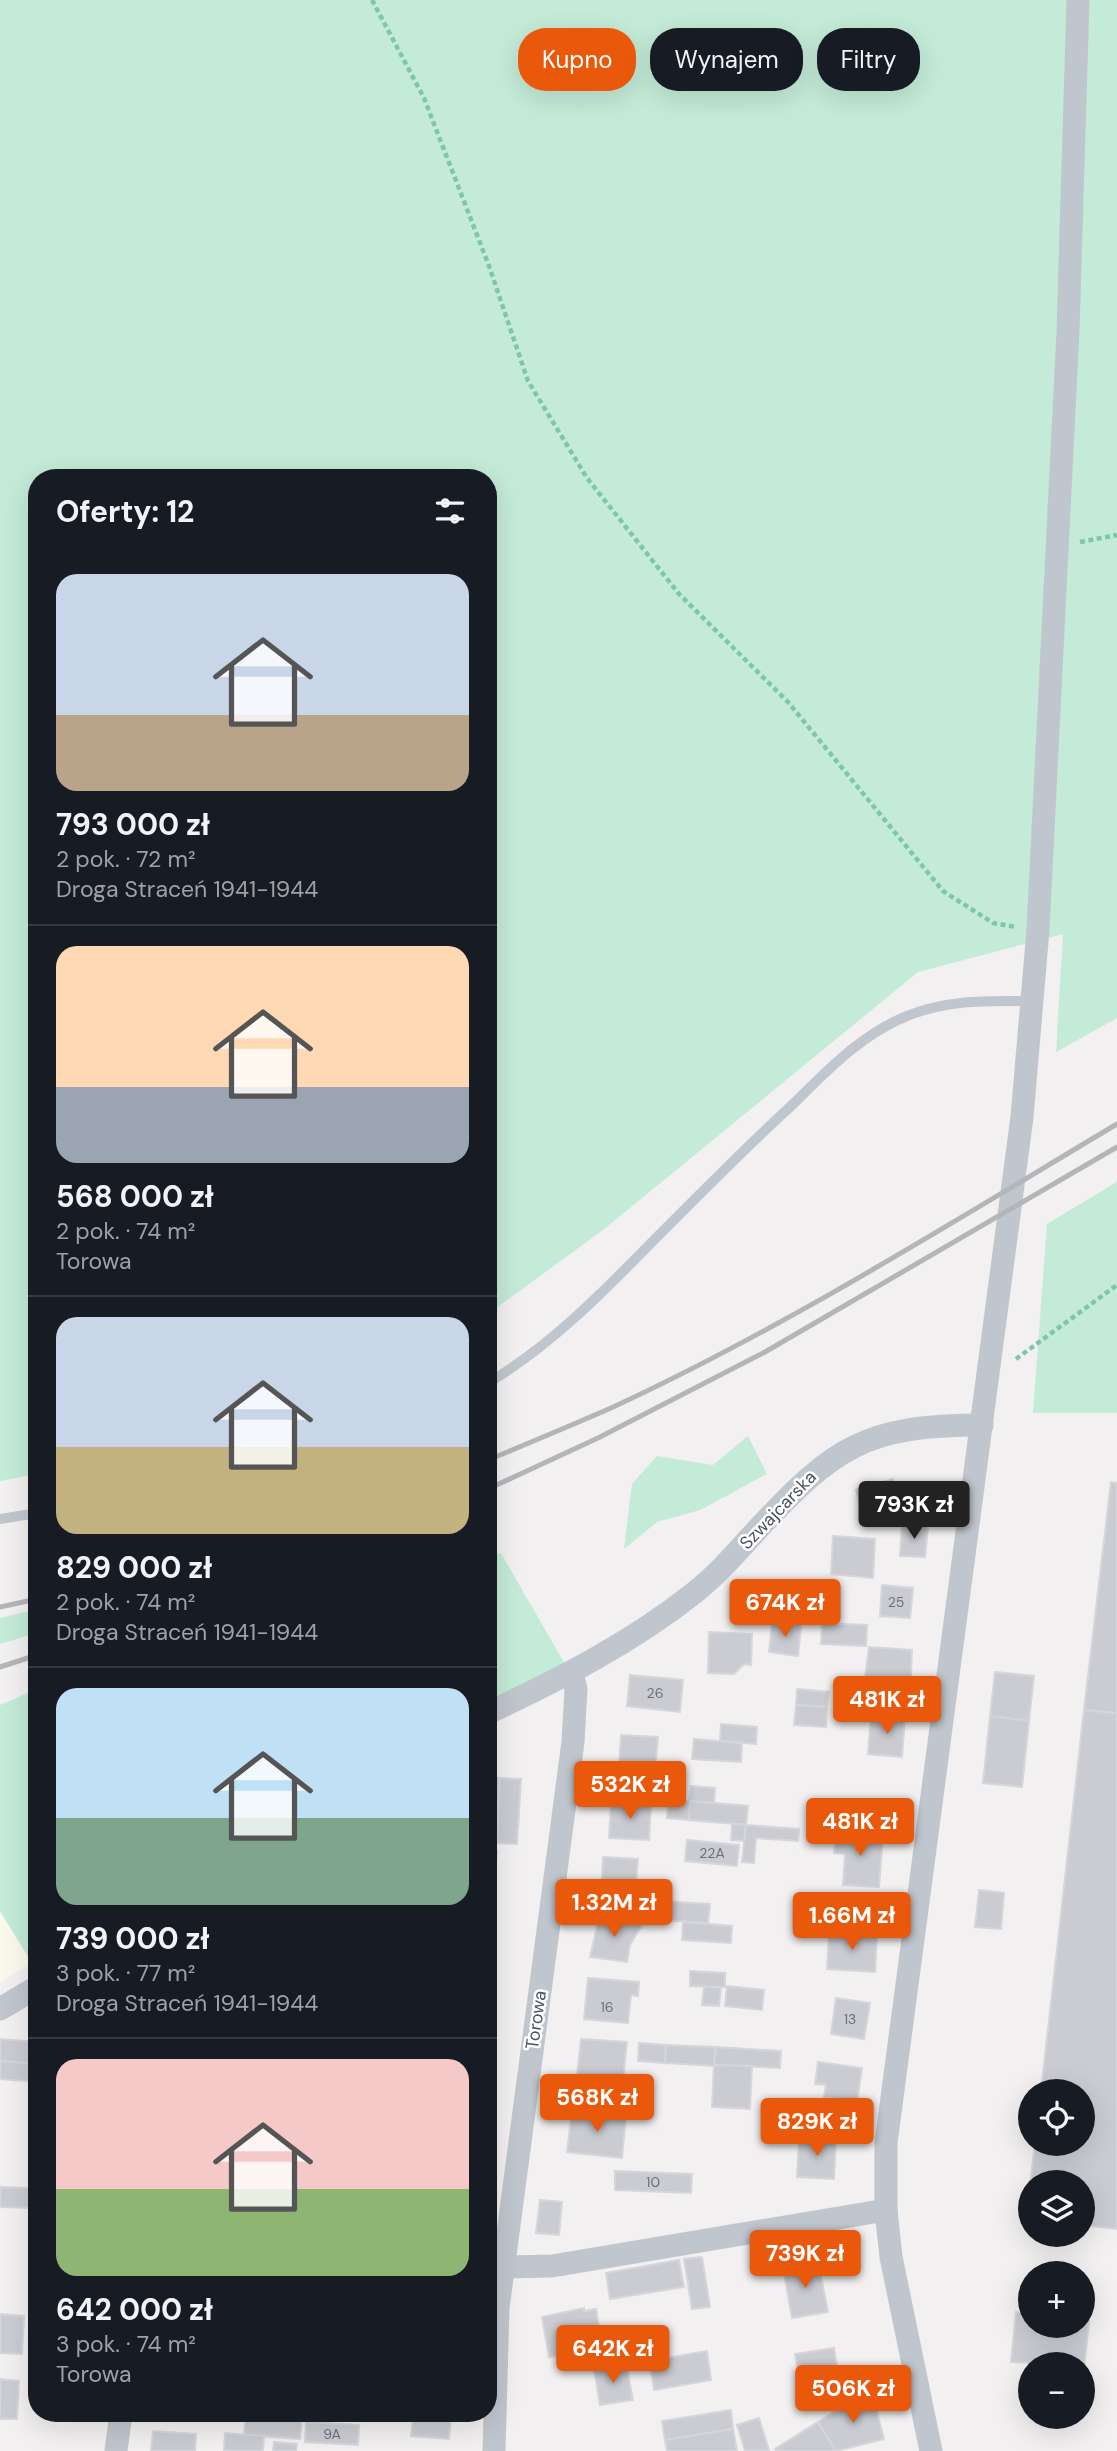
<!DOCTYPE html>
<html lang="pl">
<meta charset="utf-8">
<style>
:root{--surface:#171b24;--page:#242831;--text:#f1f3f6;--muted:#9ea1a6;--line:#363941;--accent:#ea580c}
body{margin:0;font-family:"DM Sans",sans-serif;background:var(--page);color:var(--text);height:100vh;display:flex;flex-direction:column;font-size:26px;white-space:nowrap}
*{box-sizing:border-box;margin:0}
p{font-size:23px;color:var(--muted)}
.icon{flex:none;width:38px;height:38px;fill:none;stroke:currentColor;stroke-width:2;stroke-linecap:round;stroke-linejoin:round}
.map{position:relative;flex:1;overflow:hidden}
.drawer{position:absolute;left:28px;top:469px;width:469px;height:1953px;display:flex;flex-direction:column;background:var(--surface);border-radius:28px;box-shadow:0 7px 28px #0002}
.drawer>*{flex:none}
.top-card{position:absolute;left:518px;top:28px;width:494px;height:63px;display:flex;gap:14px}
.tools{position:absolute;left:1018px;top:2079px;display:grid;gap:14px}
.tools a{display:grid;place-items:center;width:77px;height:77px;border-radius:50%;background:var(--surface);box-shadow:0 7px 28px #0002;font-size:35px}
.price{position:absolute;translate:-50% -60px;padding:0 16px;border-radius:7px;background:var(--accent);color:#fff;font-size:23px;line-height:46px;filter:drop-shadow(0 2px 4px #0008)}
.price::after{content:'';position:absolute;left:50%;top:42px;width:21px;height:16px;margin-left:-10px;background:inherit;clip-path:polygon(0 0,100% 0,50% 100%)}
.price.current{background:#222;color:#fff}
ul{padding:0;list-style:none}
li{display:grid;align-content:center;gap:14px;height:371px;padding:0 28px}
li+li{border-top:2px solid var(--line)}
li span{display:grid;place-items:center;height:217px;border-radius:21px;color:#555}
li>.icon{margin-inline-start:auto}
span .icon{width:126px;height:126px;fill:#fffc;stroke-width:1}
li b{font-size:30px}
h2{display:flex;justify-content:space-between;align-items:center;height:84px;padding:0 28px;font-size:30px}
.tag{padding:0 24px;border-radius:28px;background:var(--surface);box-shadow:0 7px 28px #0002;font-size:24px;line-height:63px}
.tag.current{background:var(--accent);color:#fff}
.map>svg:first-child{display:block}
.commercial{fill:#fbf8ec}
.green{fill:#c3ebd7}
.building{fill:#cbccd2;stroke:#d5d6db;stroke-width:2}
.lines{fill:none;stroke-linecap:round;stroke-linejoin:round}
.path{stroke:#7ec6aa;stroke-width:4.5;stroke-dasharray:5 3.5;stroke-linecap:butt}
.service{stroke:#c0c6cd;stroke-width:10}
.minor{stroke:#c0c6cd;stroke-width:23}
.rail{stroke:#b3b5b9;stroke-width:5}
.labels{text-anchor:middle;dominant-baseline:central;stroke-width:5;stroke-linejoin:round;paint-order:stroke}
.number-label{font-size:14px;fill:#6a707a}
.street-label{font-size:18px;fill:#4a515c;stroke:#fff}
</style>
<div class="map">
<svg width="1117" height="2451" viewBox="0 0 1117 2451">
<rect width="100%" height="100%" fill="#f2f0f0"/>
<path class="commercial" d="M0,1911L32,1963L0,1982Z"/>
<g class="green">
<path d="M0,0H1117V1018L1056,1052L1063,934L918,972L603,1230L488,1314V478H37V1474L0,1481Z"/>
<path d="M1117,1182V1413H1033L1047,1224Z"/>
<path d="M748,1436L767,1474L700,1510L657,1522L624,1549L632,1484L657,1456L713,1465Z"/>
<path d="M501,1553L566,1666L488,1702V1556Z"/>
<path d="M37,1609V1633L0,1644V1618Z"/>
<path d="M37,1689V1965L32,1963L0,1911V1705Z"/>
</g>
<g class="building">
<path d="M893,1479L898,1496L861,1507L856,1490Z"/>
<path d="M1111,1482L1117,1483V1713L1084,1710Z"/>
<path d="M902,1524L928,1526L925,1557L900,1556Z"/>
<path d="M833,1536L875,1539L873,1578L831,1574Z"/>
<path d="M882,1585L913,1588L910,1618L880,1616Z"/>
<path d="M772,1623L801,1626L798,1656L769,1652Z"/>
<path d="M822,1623L867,1625L866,1646L821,1644Z"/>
<path d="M709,1632L752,1634L751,1665L744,1664L734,1674L708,1673Z"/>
<path d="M869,1647L912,1650L910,1696L863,1693Z"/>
<path d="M995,1672L1034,1676L1029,1721L990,1716Z"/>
<path d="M630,1675L683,1680L680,1712L627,1706Z"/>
<path d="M797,1689L829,1692L827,1707L796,1705Z"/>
<path d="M796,1705L827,1707L826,1727L794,1725Z"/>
<path d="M1084,1710L1117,1713V2229L1083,2225V2182H1031V2220L1026,2219L1035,2144H1083V2091H1041Z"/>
<path d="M871,1715L905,1717L902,1757L868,1754Z"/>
<path d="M990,1716L1029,1721L1022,1787L983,1783Z"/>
<path d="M721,1724L757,1727L756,1744L720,1741Z"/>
<path d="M621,1735L658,1737L655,1769L619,1767Z"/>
<path d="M694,1739L742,1743L741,1762L692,1759Z"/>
<path d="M488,1778H500L498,1824H488Z"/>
<path d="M500,1778L521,1779L517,1844L497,1843Z"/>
<path d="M691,1786L715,1788L714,1803L689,1801Z"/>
<path d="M668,1800L690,1801L689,1820L667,1818Z"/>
<path d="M690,1801L748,1806L746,1825L689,1820Z"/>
<path d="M611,1802L651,1804L649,1840L609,1838Z"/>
<path d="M732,1824L746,1825L744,1841L731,1840Z"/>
<path d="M746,1825L799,1829L798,1841L756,1838L754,1863L742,1862Z"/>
<path d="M836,1831L883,1835L879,1887L843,1885L845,1854L834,1853Z"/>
<path d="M687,1840L739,1845L737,1866L685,1861Z"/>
<path d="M488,1850L497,1851L494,1884H488Z"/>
<path d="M603,1857L638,1859L635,1898L601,1896Z"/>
<path d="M979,1890L1004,1893L1001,1929L975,1927Z"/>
<path d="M662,1901L710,1904L708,1923L661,1920Z"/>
<path d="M599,1918L643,1923L630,1945L627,1962L590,1957Z"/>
<path d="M683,1922L732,1926L731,1943L682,1940Z"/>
<path d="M829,1932L877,1935L875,1972L827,1969Z"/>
<path d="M690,1971L725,1973V1987L690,1986Z"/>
<path d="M588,1978L639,1982L638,1996L631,1995L628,2023L584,2019Z"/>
<path d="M727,1986L764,1990L762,2010L725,2006Z"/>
<path d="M704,1987H721L719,2006L702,2005Z"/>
<path d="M836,1998L870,2003L864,2039L831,2034Z"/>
<path d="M0,2039L37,2042V2064L0,2061Z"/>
<path d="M581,2039L627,2042L623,2079L577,2076Z"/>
<path d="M639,2043L666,2045L665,2063L638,2061Z"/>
<path d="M666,2045L716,2047L714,2066L665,2063Z"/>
<path d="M716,2047L781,2051L780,2068L714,2065Z"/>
<path d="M0,2061L37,2064V2082L0,2079Z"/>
<path d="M818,2062L862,2068L857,2102L824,2097L826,2085L815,2084Z"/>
<path d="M714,2065L752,2066L750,2109L712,2107Z"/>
<path d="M572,2110L626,2116L622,2158L567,2152Z"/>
<path d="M799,2137L836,2138L834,2179L797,2177Z"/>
<path d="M615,2171L692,2174L691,2193L615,2190Z"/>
<path d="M0,2187L30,2188L29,2208L0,2207Z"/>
<path d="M540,2200L562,2202L559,2235L536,2233Z"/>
<path d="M702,2257L710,2307L692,2309L684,2259Z"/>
<path d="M679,2260L684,2287L610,2299L606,2273Z"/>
<path d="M818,2261L828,2312L792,2318L783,2267Z"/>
<path d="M584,2308V2311L596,2309L600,2333L589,2335L592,2349L549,2357L542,2317Z"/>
<path d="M1016,2312L1031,2314V2326H1083V2320L1089,2321L1084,2370L1083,2364L1011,2362Z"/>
<path d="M0,2314L24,2316L22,2354L0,2353Z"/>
<path d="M834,2348L841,2392L803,2399L795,2354Z"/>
<path d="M707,2351L711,2380L654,2390L650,2361Z"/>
<path d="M626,2364L633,2400L600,2405L594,2369Z"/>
<path d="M0,2379L19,2381L17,2419H0Z"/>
<path d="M872,2394L884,2439L836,2451L818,2422L844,2406Z"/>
<path d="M731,2410L733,2429L665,2440L662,2421Z"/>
<path d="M246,2413L302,2418L300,2439L244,2435Z"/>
<path d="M307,2413H330L329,2424L306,2422Z"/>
<path d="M399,2413H455V2418L451,2417L449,2439L411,2436L413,2418L399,2417Z"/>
<path d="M759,2418L769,2450L745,2451L737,2425Z"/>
<path d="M306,2422L359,2425L358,2445L305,2442Z"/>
<path d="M818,2422L836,2451H777L775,2449Z"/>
<path d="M733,2429L737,2451H667L665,2440Z"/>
<path d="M153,2431L196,2434L195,2451H151Z"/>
<path d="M225,2433L264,2436L263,2451H224Z"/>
<path d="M274,2442L297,2444L296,2451H273Z"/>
</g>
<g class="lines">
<g class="path">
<path d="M372,0L424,98L489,266L528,381L587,478L679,594L788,702L943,891L993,923L1016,927"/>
<path d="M1080,542L1117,535"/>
<path d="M1016,1359L1117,1285"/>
</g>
<g class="service">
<path d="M488,1383C552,1345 605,1290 657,1237C701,1193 744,1149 790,1107C825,1073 861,1034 907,1016C949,999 988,1001 1032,1001"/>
<path d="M0,1519L37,1513"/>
</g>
<g class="minor">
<path d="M488,1713C560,1679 631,1643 694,1593C718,1574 737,1552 757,1530C834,1447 866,1425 982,1425"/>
<path d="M0,2009L37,1987"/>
<path d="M503,2267L552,2266L886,2210"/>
<path d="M116,2451L121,2413"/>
<path d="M494,2451L498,2308L573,1742L576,1689L572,1673"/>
<path d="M931,2451L891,2257L886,2210V2143L1022,1117L1038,930L1068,331L1078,0"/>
</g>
<g class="rail">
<path d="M488,1460C529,1443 570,1426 611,1408C786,1327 951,1223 1117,1124"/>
<path d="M488,1489L598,1438L765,1352L1117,1147"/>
<path d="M0,1607L37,1599"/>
<path d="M0,1667L37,1655"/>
</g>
</g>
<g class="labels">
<g class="number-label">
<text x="896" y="1602">25</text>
<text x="655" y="1693">26</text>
<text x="712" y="1853">22A</text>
<text x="607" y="2007">16</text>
<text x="850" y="2019">13</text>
<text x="653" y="2182">10</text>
<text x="332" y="2434">9A</text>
</g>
<g class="street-label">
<text transform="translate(778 1510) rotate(-46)">Szwajcarska</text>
<text transform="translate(536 2020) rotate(-82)">Torowa</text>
</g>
</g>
</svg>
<div class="tools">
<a><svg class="icon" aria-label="locate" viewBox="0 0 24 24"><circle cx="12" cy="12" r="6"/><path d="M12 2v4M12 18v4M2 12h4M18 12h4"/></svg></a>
<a><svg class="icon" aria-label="layers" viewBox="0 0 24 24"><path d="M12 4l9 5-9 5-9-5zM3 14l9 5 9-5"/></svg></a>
<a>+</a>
<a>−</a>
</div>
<b class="price current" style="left:914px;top:1541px">793K zł</b>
<b class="price" style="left:785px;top:1639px">674K zł</b>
<b class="price" style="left:887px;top:1736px">481K zł</b>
<b class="price" style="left:630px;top:1821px">532K zł</b>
<b class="price" style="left:860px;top:1858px">481K zł</b>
<b class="price" style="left:614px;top:1939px">1.32M zł</b>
<b class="price" style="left:852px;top:1952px">1.66M zł</b>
<b class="price" style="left:597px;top:2134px">568K zł</b>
<b class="price" style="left:817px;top:2158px">829K zł</b>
<b class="price" style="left:805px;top:2290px">739K zł</b>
<b class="price" style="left:613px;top:2385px">642K zł</b>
<b class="price" style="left:853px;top:2425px">506K zł</b>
<div class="top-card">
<a class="tag current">Kupno</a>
<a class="tag">Wynajem</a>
<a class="tag">Filtry</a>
</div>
<section class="drawer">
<h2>Oferty: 12<svg class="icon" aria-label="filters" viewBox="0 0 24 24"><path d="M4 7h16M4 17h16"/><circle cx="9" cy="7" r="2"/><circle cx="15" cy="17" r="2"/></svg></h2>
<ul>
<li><span style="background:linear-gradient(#c9d6e8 65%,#b9a48a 0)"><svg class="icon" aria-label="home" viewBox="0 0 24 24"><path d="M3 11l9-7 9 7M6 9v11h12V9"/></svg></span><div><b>793 000 zł</b><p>2 pok. · 72 m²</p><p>Droga Straceń 1941-1944</p></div></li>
<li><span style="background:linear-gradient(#ffd9b3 65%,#9aa5b1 0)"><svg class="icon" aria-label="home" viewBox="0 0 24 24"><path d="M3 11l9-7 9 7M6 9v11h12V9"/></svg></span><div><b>568 000 zł</b><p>2 pok. · 74 m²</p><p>Torowa</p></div></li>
<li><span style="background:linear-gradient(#c9d6e8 60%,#c2b280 0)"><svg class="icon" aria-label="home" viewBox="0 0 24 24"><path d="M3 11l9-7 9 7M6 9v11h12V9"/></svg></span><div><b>829 000 zł</b><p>2 pok. · 74 m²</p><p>Droga Straceń 1941-1944</p></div></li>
<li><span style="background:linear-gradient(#bfe0f5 60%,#7fa58c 0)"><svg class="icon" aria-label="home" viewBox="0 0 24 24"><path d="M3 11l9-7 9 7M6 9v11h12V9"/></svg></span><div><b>739 000 zł</b><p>3 pok. · 77 m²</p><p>Droga Straceń 1941-1944</p></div></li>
<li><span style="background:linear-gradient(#f6c9c9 60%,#8fb573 0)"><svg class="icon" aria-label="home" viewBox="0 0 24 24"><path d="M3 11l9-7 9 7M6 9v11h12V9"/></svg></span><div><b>642 000 zł</b><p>3 pok. · 74 m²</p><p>Torowa</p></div></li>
</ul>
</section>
</div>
